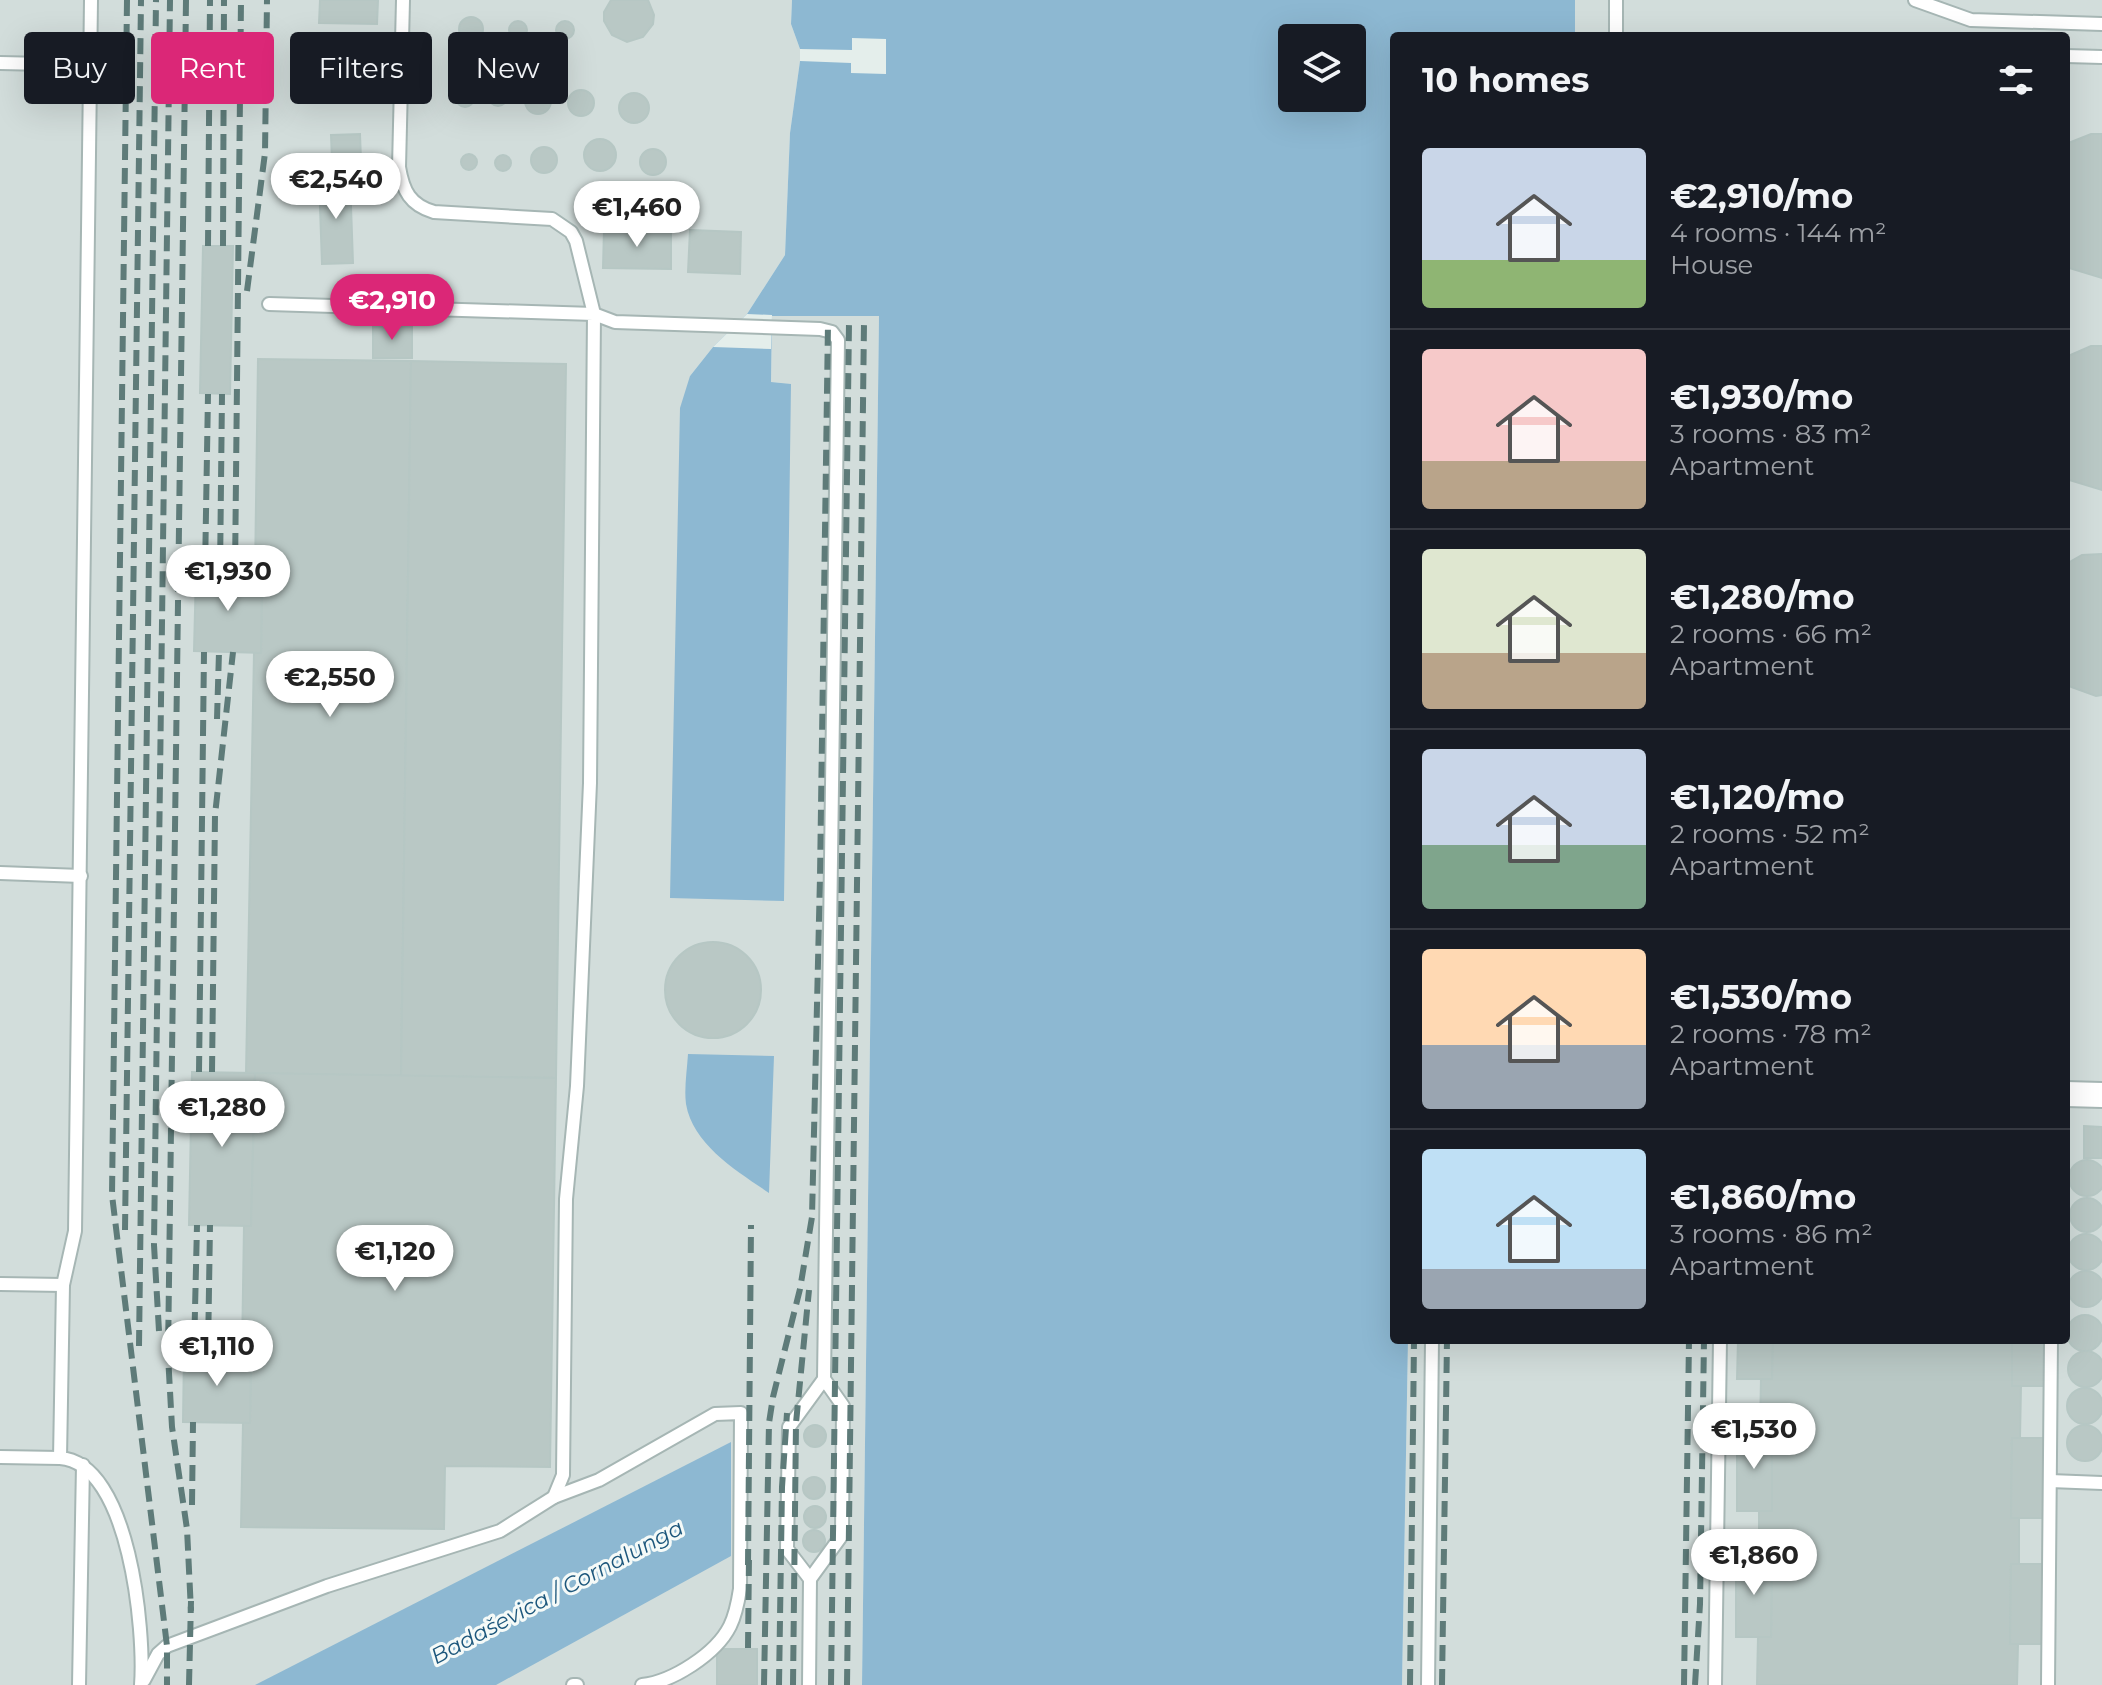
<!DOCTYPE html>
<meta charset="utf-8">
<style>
:root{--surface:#171b24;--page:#242831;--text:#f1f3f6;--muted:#9ea1a6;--line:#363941;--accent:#db2777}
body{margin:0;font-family:Montserrat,sans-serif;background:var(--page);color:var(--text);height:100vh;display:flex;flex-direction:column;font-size:30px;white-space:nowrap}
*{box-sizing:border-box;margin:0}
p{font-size:26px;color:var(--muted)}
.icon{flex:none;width:44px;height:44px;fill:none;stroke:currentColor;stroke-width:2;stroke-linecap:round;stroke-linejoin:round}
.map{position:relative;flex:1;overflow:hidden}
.drawer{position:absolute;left:1390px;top:32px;width:680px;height:1312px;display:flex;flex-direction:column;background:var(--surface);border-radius:8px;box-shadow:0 8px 32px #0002}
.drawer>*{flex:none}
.banner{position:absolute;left:24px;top:32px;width:760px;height:72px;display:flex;gap:16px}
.controls{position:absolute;left:1278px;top:24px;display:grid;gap:16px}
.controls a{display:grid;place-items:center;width:88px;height:88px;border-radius:8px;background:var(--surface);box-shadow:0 8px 32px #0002;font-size:40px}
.price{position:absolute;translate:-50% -68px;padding:0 18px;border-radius:28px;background:#fff;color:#222;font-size:26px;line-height:52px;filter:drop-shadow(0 2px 4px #0008)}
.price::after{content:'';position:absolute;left:50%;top:48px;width:24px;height:18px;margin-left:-12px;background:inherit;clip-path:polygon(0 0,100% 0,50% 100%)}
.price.active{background:var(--accent);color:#fff}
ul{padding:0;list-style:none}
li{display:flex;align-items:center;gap:24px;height:200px;padding:0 32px}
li+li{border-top:2px solid var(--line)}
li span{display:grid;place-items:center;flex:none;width:224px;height:160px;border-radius:8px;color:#555}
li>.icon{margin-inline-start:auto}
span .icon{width:96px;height:96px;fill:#fffc;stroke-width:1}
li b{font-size:34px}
h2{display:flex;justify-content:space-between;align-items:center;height:96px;padding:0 32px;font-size:34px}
.pill{padding:0 28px;border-radius:8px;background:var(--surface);box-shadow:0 8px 32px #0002;font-size:28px;line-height:72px}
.pill.active{background:var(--accent);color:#fff}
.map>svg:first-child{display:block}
.built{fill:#d2dddb}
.water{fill:#8db8d2;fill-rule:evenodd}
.pier{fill:#e4eeeb}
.building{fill:#b9c8c5;stroke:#b6c7c4;stroke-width:2}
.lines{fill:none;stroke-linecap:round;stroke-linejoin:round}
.service-casing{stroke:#a6b6b4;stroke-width:16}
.minor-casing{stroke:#a6b6b4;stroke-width:28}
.service{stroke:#fff;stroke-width:12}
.minor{stroke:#fff;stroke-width:24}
.rail{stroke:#5e7b79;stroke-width:6;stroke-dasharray:16 8;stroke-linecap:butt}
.labels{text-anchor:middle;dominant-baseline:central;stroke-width:6;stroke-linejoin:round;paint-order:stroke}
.water-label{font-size:22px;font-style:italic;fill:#1d577c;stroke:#f5faf8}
</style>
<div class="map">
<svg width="2102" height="1685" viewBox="0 0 2102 1685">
<rect width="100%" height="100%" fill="#e4eeeb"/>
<g class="built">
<path d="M0,0H792L791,24L800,49V61L790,133L785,255L747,314L713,347L690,376L791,384L771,382L772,315L879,316L862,1685H0Z"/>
<path d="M1575,0H2102V1685H1402L1408,1340H2066V36H1575Z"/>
</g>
<g class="water">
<path d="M792,0H1575V36H1394V1340H1408L1402,1685H862L879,316H772L771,382L791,384L784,901L670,898L680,408L690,376L713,347L747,314L785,255L790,133L800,61V49L791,24ZM1292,38H1352V98H1292Z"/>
<path d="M688,1054L774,1056L769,1193C737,1171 693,1145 686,1104C684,1089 687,1070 688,1054Z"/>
<path d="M731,1442V1556L496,1685H255Z"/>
</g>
<g class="pier">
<path d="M852,38L886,39V74L851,73V63L800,61V49L852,50Z"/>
<path d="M747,314L772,315L771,349L713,347Z"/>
</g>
<g class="building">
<path d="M320,0H378L377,24L319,23Z"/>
<path d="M611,0H648L654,15L653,24L643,37L627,42L612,35L604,21V12Z"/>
<circle cx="471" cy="29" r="12"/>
<circle cx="518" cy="30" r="9"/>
<circle cx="565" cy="30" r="9"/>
<circle cx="498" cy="97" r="9"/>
<circle cx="538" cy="101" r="13"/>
<circle cx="465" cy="98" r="9"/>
<circle cx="581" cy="103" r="13"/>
<circle cx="634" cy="108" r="15"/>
<path d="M360,134L361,160H332L331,135Z"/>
<path d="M2091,134H2102V278L2066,267V144Z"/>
<circle cx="600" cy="155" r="16"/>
<circle cx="544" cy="160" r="13"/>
<circle cx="653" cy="162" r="13"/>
<circle cx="469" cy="162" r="8"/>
<circle cx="503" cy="163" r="8"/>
<path d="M350,178L353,263L322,264L319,179Z"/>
<path d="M604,229L671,230V269L603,268Z"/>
<path d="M690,230L741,232L740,274L688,272Z"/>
<path d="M203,246H233L230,394L200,393Z"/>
<rect x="373" y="327" width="39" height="31"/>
<path d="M2091,346H2102V490L2066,479V357Z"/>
<path d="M258,359L411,361L401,1076L246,1073L254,653H261L262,574H255Z"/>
<path d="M411,361L566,364L556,1078L401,1076Z"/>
<path d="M2102,554V695L2096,696L2066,685V564L2082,555Z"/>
<path d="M196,572L262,574L261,653L194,651Z"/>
<circle cx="713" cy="990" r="48"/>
<path d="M192,1072L255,1073L251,1226L189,1225Z"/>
<path d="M255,1073L556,1078L550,1467L445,1466L444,1529L241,1527L243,1423H250L251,1353L242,1352L244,1226H251Z"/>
<path d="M2084,1126L2102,1127V1158H2084Z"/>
<circle cx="2087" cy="1178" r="18"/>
<circle cx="2087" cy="1215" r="17"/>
<circle cx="2086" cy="1252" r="18"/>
<circle cx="2086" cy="1289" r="18"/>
<circle cx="2085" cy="1333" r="18"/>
<path d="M1738,1340H1773L1772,1379H1737Z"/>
<path d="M1773,1340H2012V1386H2021L2020,1438H2012L2011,1518L2019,1517V1564H2011L2010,1644H2018L2017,1685H1757L1758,1637H1771L1772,1557H1759V1511H1772V1431H1760L1761,1379H1772Z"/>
<rect x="2012" y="1340" width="35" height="46"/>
<circle cx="2086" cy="1369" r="18"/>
<path d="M184,1352L251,1353L250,1423L183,1422Z"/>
<circle cx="2085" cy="1406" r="18"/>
<circle cx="2085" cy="1443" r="18"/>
<circle cx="815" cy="1436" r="11"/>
<rect x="1737" y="1431" width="35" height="80"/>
<path d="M2012,1438H2047L2046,1518H2011Z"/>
<circle cx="814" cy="1488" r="11"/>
<circle cx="815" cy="1517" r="11"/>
<circle cx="814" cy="1541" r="11"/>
<path d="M1736,1557H1772L1771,1637H1736Z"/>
<path d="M2011,1564H2046V1644H2010Z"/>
<rect x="717" y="1649" width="40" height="36"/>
</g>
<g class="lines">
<defs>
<g id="service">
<path d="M91,0L75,1231L63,1285L60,1458C130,1463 145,1632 141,1685"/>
<path d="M403,0L399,167C403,191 410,205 434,212L552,219L571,232L576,241L594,314L615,322L820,329L832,332L838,340L824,1379L843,1406L842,1535L810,1579L809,1685"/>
<path d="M1915,0L1971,20L2102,24"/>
<path d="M1616,36V0"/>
<path d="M2066,56L2102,57"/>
<path d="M0,63L91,65"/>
<path d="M269,304L594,314L590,783L577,1086L566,1199L563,1475L554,1497"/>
<path d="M0,873L81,876"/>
<path d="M0,1284L63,1285"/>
<path d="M0,1457L60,1458"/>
<path d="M2050,1481L2102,1483"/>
<path d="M810,1579L787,1549L789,1427L824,1379"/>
<path d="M144,1680L158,1654L167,1646L327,1586L500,1531L554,1497L599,1480L715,1414L741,1413L740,1589C738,1602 736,1614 730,1626C716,1654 672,1682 642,1685"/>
<path d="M79,1685L83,1465"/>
<path d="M573,1685H577"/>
<path d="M1428,1685L1432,1340"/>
<path d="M1715,1685L1720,1340"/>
<path d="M2048,1685L2051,1340"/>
</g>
<path id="minor" d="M2066,1094L2102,1095"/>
</defs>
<use href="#service" class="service-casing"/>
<use href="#minor" class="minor-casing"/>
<use href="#service" class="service"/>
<use href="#minor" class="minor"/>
<g class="rail">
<path d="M127,0L112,1195L167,1646V1685"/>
<path d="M186,0L168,1355L172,1427L187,1529L191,1611"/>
<path d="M208,246L210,0"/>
<path d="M223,246L224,0"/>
<path d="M247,291L265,153L267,0"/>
<path d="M205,572L208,394"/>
<path d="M220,573L222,394"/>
<path d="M235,573L241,0"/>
<path d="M217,719L219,652"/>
<path d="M199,1072L204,652"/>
<path d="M212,1072L215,815L233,652"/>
<path d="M125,1230L141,0"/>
<path d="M159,1331L154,1245L170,0"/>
<path d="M139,1346L156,0"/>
<path d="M194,1352L197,1225"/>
<path d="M208,1352L210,1225"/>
<path d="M192,1505L193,1422"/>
<path d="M748,1565L751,1225"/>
<path d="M748,1648L749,1556"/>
<path d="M189,1685L191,1601"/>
<path d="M764,1685L769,1423L773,1397L800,1289L812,1217L820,877L828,323"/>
<path d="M779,1685L782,1487L787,1413"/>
<path d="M793,1685L796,1423L809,1290"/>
<path d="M831,1685L849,323"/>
<path d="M847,1685L864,323"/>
<path d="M1410,1685L1414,1340"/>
<path d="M1442,1685L1447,1340"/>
<path d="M1684,1685L1689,1340"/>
<path d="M1695,1685L1700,1604L1704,1340"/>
</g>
</g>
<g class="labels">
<g class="water-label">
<text transform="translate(557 1592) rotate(-28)">Badaševica / Cornalunga</text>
</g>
</g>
</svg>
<div class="controls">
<a><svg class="icon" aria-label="layers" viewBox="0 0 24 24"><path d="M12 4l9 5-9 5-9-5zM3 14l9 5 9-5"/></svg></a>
</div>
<b class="price" style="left:336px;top:221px">€2,540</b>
<b class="price" style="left:637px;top:249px">€1,460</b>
<b class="price active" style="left:392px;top:342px">€2,910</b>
<b class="price" style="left:228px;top:613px">€1,930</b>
<b class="price" style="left:330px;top:719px">€2,550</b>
<b class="price" style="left:222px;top:1149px">€1,280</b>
<b class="price" style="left:395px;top:1293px">€1,120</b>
<b class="price" style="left:217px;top:1388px">€1,110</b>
<b class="price" style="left:1754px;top:1471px">€1,530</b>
<b class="price" style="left:1754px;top:1597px">€1,860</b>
<div class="banner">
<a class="pill">Buy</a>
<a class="pill active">Rent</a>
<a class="pill">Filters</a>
<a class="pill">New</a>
</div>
<section class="drawer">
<h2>10 homes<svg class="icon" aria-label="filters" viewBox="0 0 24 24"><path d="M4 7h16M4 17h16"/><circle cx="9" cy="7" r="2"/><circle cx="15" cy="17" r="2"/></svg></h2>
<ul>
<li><span style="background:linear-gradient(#c9d6e8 70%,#8fb573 0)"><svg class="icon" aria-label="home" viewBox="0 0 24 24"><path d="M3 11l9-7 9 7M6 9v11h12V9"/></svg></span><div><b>€2,910/mo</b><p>4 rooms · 144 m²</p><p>House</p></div></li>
<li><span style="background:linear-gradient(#f6c9c9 70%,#b9a48a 0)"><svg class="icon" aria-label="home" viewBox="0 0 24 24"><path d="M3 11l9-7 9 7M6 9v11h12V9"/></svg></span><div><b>€1,930/mo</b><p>3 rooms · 83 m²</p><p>Apartment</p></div></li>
<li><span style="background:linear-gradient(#dfe7d0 65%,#b9a48a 0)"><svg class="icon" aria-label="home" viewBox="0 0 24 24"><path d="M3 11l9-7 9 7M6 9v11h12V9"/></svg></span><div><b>€1,280/mo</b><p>2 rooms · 66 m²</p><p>Apartment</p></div></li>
<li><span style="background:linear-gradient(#c9d6e8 60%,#7fa58c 0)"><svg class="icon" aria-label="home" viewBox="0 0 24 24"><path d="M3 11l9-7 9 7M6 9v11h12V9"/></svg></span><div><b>€1,120/mo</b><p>2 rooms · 52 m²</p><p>Apartment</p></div></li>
<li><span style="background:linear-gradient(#ffd9b3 60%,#9aa5b1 0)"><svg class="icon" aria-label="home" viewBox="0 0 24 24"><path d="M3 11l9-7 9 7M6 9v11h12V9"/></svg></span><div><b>€1,530/mo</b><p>2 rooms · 78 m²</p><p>Apartment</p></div></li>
<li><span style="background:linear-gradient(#bfe0f5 75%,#9aa5b1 0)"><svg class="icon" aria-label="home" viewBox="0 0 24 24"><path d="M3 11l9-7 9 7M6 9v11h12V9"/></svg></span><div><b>€1,860/mo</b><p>3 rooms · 86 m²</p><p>Apartment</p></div></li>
</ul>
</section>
</div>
